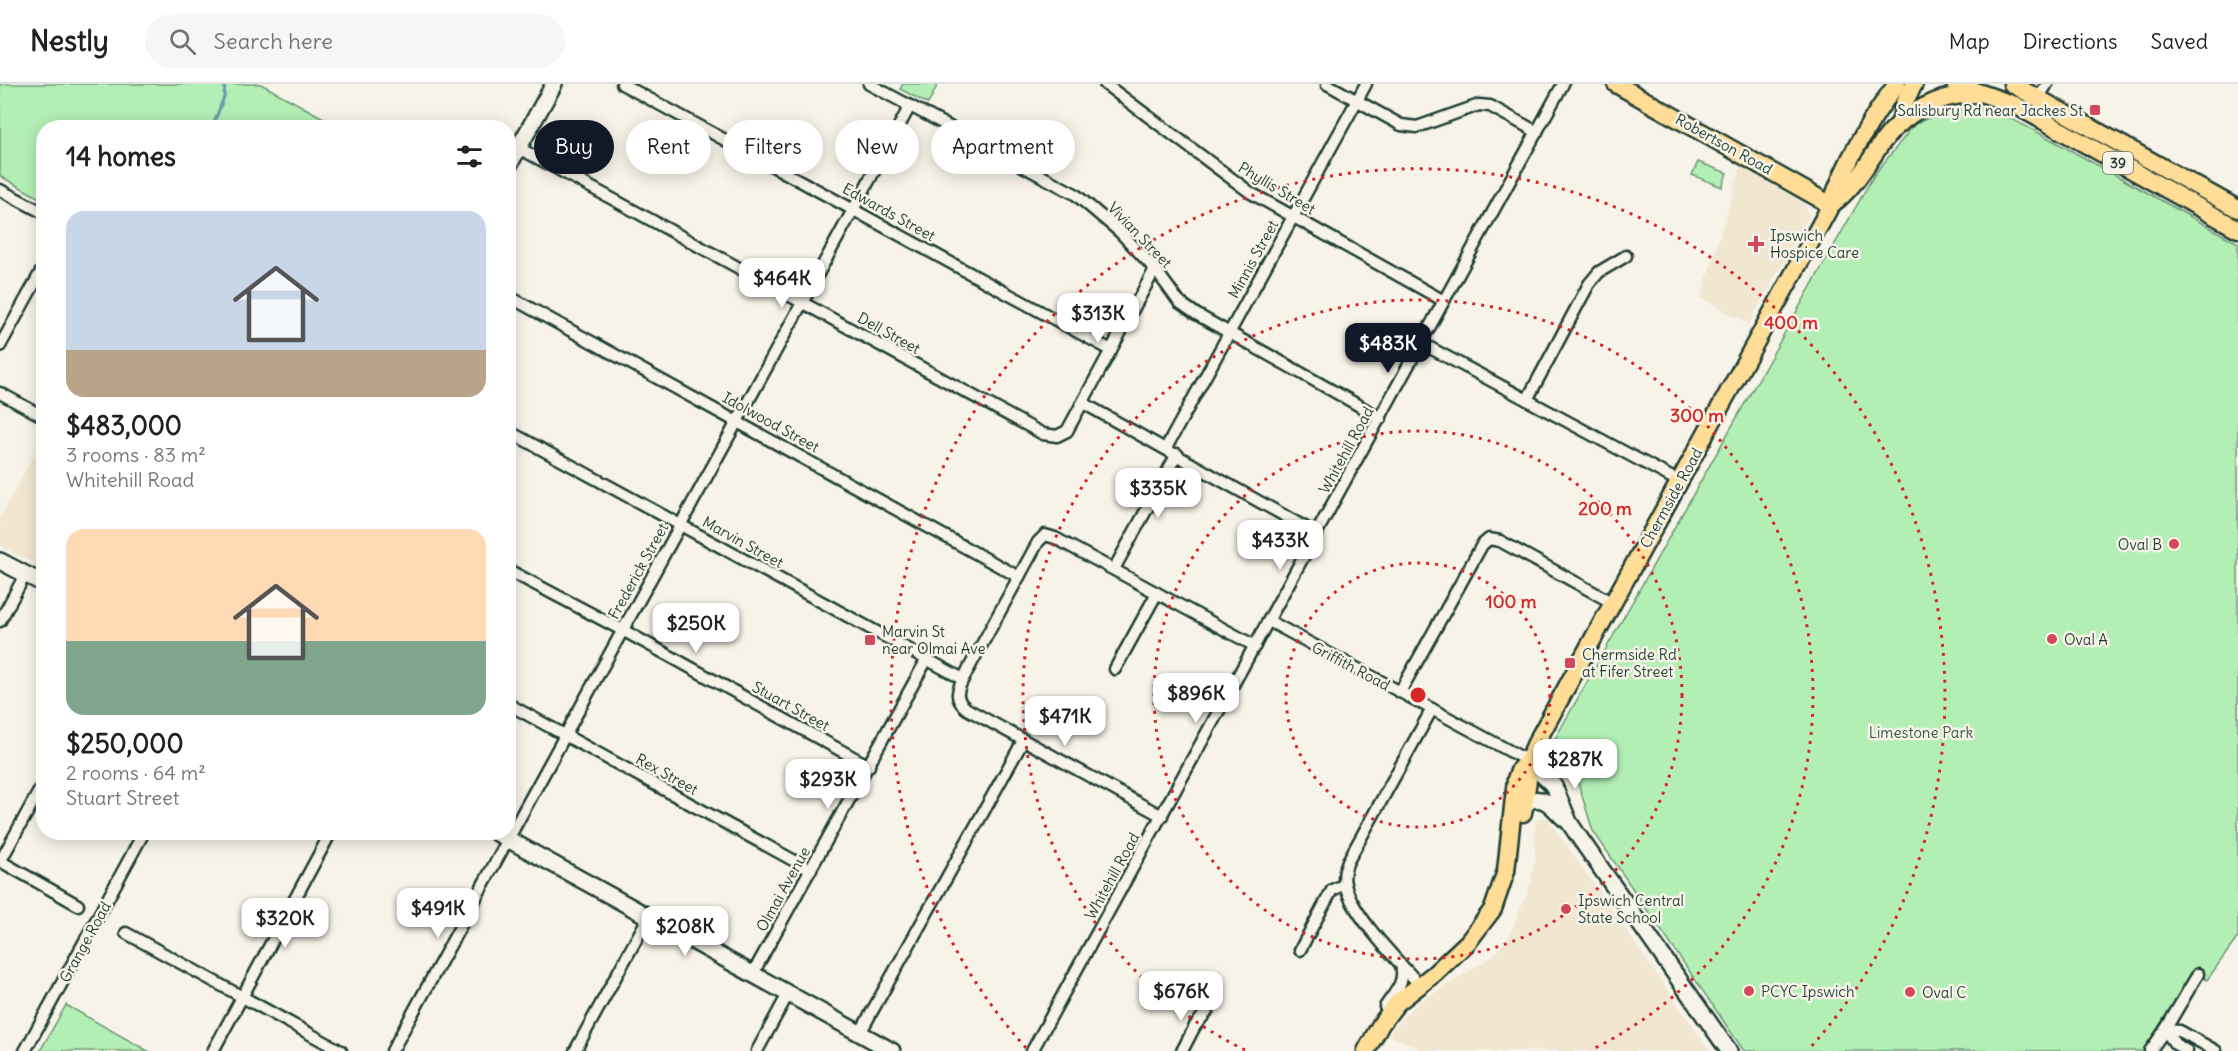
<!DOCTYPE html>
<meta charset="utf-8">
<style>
:root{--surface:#fff;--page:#f6f6f6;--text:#202124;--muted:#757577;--line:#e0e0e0;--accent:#111827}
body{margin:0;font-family:Delius,sans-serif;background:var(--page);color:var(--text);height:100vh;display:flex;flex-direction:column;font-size:22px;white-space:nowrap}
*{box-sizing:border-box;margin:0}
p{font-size:20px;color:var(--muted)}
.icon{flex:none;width:33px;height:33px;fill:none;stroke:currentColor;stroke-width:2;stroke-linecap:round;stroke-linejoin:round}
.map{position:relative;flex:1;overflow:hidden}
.side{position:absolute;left:36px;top:36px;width:480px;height:720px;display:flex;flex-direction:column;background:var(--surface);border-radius:24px;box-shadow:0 3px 15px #0003}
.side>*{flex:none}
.hud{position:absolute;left:534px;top:36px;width:570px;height:54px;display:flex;gap:12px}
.price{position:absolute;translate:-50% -51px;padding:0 14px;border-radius:12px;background:#fff;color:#222;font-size:20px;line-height:39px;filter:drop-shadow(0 2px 3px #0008)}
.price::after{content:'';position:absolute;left:50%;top:36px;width:18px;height:14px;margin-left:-9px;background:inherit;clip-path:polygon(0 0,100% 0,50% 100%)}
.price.on{background:var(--accent);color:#fff}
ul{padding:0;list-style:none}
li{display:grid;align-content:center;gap:12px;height:318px;padding:0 30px}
li span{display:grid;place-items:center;height:186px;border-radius:18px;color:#555}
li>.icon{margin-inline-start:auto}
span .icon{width:108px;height:108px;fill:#fffc;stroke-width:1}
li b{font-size:26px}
h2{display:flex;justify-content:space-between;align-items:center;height:72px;padding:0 30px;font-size:26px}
.pill{padding:0 21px;border-radius:27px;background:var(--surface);box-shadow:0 3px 15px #0003;font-size:21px;line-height:54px}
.pill.on{background:var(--accent);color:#fff}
header{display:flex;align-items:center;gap:36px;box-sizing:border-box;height:84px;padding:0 30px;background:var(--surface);border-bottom:2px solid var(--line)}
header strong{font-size:28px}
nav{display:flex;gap:33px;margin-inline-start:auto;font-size:21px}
.search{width:420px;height:54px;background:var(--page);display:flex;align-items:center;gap:15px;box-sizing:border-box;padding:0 21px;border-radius:33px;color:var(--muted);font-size:22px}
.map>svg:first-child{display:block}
.built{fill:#f1e6d0}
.park{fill:#b3efb4;stroke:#699674;stroke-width:1.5}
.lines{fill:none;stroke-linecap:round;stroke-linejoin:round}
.stream{stroke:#6a98ac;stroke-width:3}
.street-casing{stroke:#1f3d34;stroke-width:15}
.secondary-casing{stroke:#1f3d34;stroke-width:20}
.primary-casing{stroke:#1f3d34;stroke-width:21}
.street{stroke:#f7f3e8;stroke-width:10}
.secondary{stroke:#f7f3e8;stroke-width:15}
.primary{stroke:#ffdd96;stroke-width:16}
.ring{fill:none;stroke:#d62828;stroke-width:3;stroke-dasharray:3 6}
.poi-dot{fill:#d1495b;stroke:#f7f3e8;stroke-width:2}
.labels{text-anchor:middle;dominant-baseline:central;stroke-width:5;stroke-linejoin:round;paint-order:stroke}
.shield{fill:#f7f3e8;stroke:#60746a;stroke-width:1.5}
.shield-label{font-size:14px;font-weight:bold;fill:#1f3d34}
.poi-label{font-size:15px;fill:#1f3d34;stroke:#f7f3e8;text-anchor:start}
.street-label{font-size:15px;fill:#1f3d34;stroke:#f7f3e8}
.park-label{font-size:15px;fill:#355847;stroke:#f7f3e8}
.centre{fill:#d62828;stroke:#f7f3e8;stroke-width:3}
.ring-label{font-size:18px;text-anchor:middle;font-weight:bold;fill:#d62828;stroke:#f7f3e8;stroke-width:5;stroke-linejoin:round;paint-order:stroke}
</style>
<header>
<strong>Nestly</strong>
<div class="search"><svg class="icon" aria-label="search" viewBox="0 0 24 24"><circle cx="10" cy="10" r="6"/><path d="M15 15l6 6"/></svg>Search here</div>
<nav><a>Map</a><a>Directions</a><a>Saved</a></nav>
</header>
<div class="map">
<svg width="2238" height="967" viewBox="0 0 2238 967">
<rect width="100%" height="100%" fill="#f7f3e8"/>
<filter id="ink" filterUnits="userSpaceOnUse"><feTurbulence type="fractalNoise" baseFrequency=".0167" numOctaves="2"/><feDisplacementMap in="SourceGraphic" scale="12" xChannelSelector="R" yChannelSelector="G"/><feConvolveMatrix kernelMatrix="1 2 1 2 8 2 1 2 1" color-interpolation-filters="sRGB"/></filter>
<g filter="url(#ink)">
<g class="built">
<path d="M1741,82L1805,119L1808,133L1749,240L1701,214Z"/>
<path d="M43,355V485L0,461V433Z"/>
<path d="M1541,733L1548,735L1710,967H1426L1389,951L1406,930L1420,918L1492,873L1510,851L1531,799L1535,776V737Z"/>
</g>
<g class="park">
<path d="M0,0H261L340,43L44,44L43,116L0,92Z"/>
<path d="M903,0H938L928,20L900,5Z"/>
<path d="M1990,24L2043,51L2238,159V853L2207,896L2194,888L2143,967H1744L1593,747L1578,699L1550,672L1548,667L1874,91L1915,40L1948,26Z"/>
<path d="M1698,78L1727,89L1722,103L1692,91Z"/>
<path d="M66,921L148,967H40Z"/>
</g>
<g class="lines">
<path class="stream" d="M212,44L224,13L225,0"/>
<defs>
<g id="street">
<path d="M622,0L1111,266"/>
<path d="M869,0L1075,110L1120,148L1155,185L1179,218L1196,230L1381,334"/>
<path d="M1105,0L1251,109L1444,217"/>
<path d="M1327,0L1401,41L1417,43L1479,21L1490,22L1537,48"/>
<path d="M2038,15L2047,0"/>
<path d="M519,64L1043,350L1057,352L1067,347L1155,185"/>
<path d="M0,106L44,129"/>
<path d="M508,212L1019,493"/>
<path d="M1421,259L1680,398"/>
<path d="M0,262L44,182"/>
<path d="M0,309L44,333"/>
<path d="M1527,316L1589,200L1599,188L1626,172"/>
<path d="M1083,319L1317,450"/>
<path d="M508,347L963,595"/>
<path d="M1166,364L1366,0"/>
<path d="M1114,485L1177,370"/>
<path d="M508,486L628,549L869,682"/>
<path d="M0,537L25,491"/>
<path d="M1269,537L1528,677"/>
<path d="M1115,585L1157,509"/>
<path d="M1400,608L1482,461L1489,455L1500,457L1613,519"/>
<path d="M508,620L811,786"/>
<path d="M1162,732L967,625C954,615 957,607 963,595L1038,458L1045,451L1055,454L1255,562"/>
<path d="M0,777L78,821"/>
<path d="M0,778L44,698"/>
<path d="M126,849L341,967"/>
<path d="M1300,866L1332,806L1345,800"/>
<path d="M752,891L927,575"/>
<path d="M1419,900C1397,876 1352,831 1345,800C1343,792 1345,784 1348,777L1432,625"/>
<path d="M1385,923C1394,909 1406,899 1401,881"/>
<path d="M2165,946L2180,947L2216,967"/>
<path d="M2165,946L2175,960L2187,967"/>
<path d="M860,949L1023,657"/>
<path d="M25,967L144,748"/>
<path d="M213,967L331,748"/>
<path d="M392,967L910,22"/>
<path d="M575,967L648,834"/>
<path d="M757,967L788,910"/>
<path d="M1032,967L1563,0"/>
<path d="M1182,967L1195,942L1208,926"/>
<path d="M2150,967L2165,946L2198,890"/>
</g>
<g id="secondary">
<path d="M508,83L554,0"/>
<path d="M0,477L44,500"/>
<path d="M1528,677L1554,702L1569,738L1579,753L1729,967"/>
<path d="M1523,724L1529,717C1547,711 1553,725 1565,735"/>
<path d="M495,748L892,967"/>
</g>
<g id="primary">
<path d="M1616,0L1831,121"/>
<path d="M1955,0L2015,21L2238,145"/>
<path d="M2012,0L2238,125"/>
<path d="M1900,40L1904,19L1914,0"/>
<path d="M1831,121C1854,104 1865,83 1881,60C1903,29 1939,10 1976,10"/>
<path d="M1523,729L1529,689L1528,677"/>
<path d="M1366,967L1381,940L1397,919L1434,890L1468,858L1493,825L1506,787L1516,695L1520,685L1528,677L1536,659L1831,121C1843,82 1872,32 1897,0"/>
</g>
</defs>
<use href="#street" class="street-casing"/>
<use href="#secondary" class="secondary-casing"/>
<use href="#primary" class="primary-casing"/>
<use href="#street" class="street"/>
<use href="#secondary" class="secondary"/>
<use href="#primary" class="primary"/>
</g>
</g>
<g class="ring">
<circle cx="1418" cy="611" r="132"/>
<circle cx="1418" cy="611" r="264"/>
<path d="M1245 966A395 395 0 1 1 1591 966"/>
<path d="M1026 964A527 527 0 1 1 1810 964"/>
</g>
<g class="poi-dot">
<rect x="2089" y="20" width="12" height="12" rx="3"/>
<path d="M1753 151h6v6h6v6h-6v6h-6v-6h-6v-6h6z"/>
<circle cx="2174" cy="460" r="6"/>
<circle cx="2052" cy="555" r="6"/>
<rect x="864" y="550" width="12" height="12" rx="3"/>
<rect x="1564" y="573" width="12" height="12" rx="3"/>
<circle cx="1566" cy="825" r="6"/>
<circle cx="1749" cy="907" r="6"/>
<circle cx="1910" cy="908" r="6"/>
</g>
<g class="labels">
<rect class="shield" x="2103" y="68" width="30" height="22" rx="4.5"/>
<g class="shield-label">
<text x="2118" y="79">39</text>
</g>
<g class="poi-label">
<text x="2083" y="26" text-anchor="end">Salisbury Rd near Jackes St</text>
<text x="1770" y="151">Ipswich<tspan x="1770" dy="17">Hospice Care</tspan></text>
<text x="2162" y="460" text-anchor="end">Oval B</text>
<text x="882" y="547">Marvin St<tspan x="882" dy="17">near Olmai Ave</tspan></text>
<text x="2064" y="555">Oval A</text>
<text x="1582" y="570">Chermside Rd<tspan x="1582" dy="17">at Fifer Street</tspan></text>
<text x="1578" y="816">Ipswich Central<tspan x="1578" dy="17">State School</tspan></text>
<text x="1761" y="907">PCYC Ipswich</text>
<text x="1922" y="908">Oval C</text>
</g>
<g class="street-label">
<text transform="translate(1724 60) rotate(29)">Robertson Road</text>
<text transform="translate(1277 104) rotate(31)">Phyllis Street</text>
<text transform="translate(889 128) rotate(29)">Edwards Street</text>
<text transform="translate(1140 151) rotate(46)">Vivian Street</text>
<text transform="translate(1253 175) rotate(-61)">Minnis Street</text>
<text transform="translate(889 249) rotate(29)">Dell Street</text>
<text transform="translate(771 338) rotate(29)">Idolwood Street</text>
<text transform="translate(1346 366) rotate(-61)">Whitehill Road</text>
<text transform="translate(1671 414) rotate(-61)">Chermside Road</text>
<text transform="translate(743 458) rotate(29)">Marvin Street</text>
<text transform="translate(638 487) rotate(-61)">Frederick Street</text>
<text transform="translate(1351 582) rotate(28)">Griffith Road</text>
<text transform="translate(791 622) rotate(29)">Stuart Street</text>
<text transform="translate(667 690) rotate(29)">Rex Street</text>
<text transform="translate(1112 792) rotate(-61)">Whitehill Road</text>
<text transform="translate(783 805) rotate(-61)">Olmai Avenue</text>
<text transform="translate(85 858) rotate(-61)">Grange Road</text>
</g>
<g class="park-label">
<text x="1921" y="648">Limestone Park</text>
</g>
</g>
<circle cx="1418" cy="611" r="9" class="centre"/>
<g class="ring-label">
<text x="1791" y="245">400 m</text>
<text x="1697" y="338">300 m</text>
<text x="1605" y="431">200 m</text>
<text x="1511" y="524">100 m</text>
</g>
</svg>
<b class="price" style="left:782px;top:225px">$464K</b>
<b class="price" style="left:1098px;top:260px">$313K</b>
<b class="price on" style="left:1388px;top:290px">$483K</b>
<b class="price" style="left:1158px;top:435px">$335K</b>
<b class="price" style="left:1280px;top:487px">$433K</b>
<b class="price" style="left:696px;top:570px">$250K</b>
<b class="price" style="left:1196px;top:640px">$896K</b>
<b class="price" style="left:1065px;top:663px">$471K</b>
<b class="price" style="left:1575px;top:706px">$287K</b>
<b class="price" style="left:828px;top:726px">$293K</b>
<b class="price" style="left:438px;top:855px">$491K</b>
<b class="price" style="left:285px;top:865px">$320K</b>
<b class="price" style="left:685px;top:873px">$208K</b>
<b class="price" style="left:1181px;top:938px">$676K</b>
<div class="hud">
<a class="pill on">Buy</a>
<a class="pill">Rent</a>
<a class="pill">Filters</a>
<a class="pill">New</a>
<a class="pill">Apartment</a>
</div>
<section class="side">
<h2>14 homes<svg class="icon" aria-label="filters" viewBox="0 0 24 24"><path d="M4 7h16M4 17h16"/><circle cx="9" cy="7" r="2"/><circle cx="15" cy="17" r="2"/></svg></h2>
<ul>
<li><span style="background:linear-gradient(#c9d6e8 75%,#b9a48a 0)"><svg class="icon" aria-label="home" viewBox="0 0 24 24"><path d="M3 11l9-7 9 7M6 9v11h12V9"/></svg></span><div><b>$483,000</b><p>3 rooms · 83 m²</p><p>Whitehill Road</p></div></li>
<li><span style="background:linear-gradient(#ffd9b3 60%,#7fa58c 0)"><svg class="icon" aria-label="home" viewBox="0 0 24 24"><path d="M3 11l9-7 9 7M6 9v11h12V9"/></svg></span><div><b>$250,000</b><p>2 rooms · 64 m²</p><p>Stuart Street</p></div></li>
</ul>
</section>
</div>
